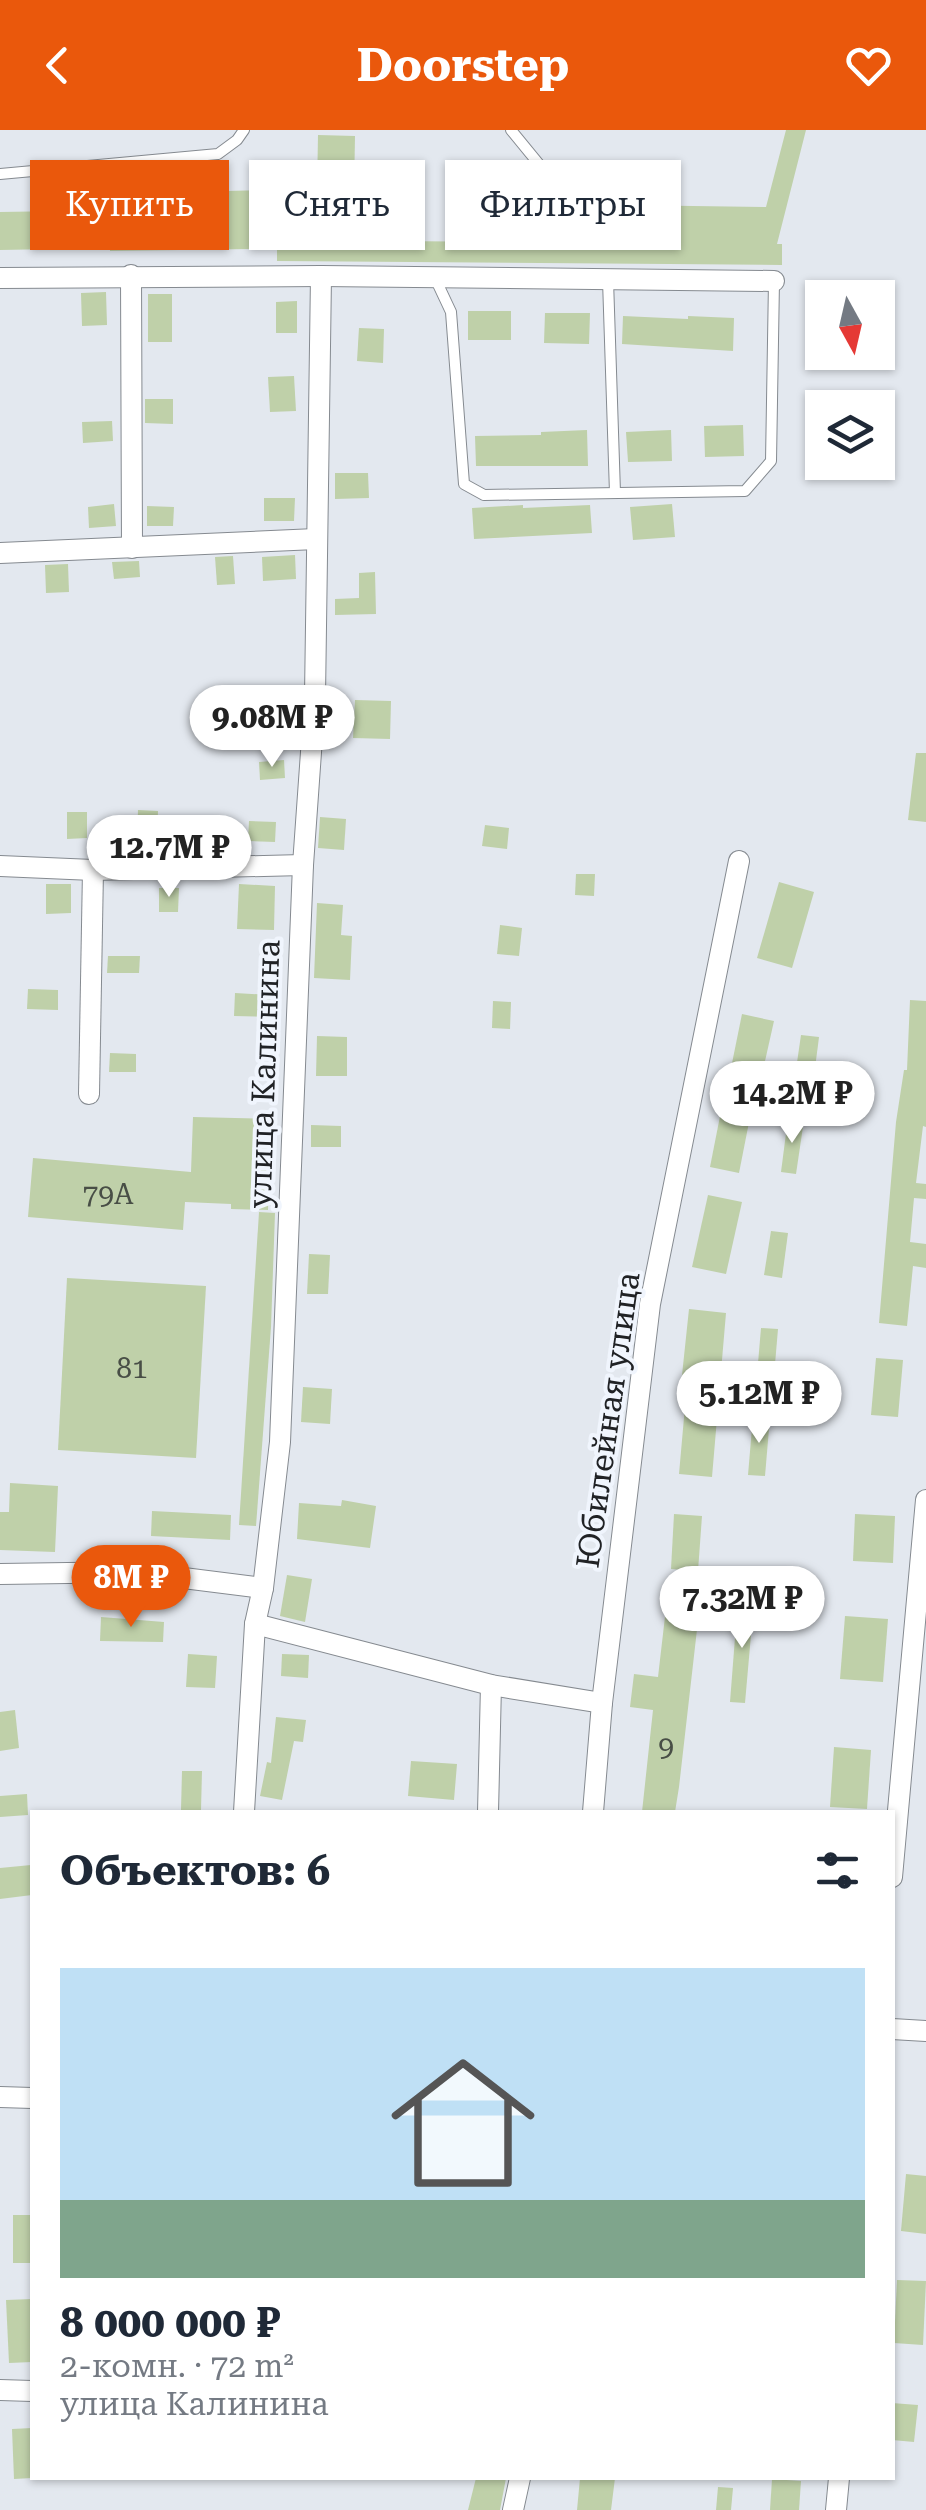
<!DOCTYPE html>
<html lang="ru">
<meta charset="utf-8">
<style>
:root{--surface:#fff;--page:#f6f6f7;--text:#1f2937;--muted:#747a83;--line:#e0e1e3;--accent:#ea580c}
body{margin:0;font-family:"Roboto Serif",serif;background:var(--page);color:var(--text);height:100vh;display:flex;flex-direction:column;font-size:38px;white-space:nowrap}
*{box-sizing:border-box;margin:0}
p{font-size:32px;color:var(--muted)}
.icon{flex:none;width:55px;height:55px;fill:none;stroke:currentColor;stroke-width:2;stroke-linecap:round;stroke-linejoin:round}
.map{position:relative;flex:1;overflow:hidden}
.panel{position:absolute;left:30px;top:1680px;width:865px;height:670px;display:flex;flex-direction:column;background:var(--surface);border-radius:0px;box-shadow:0 2px 8px #0004}
.panel>*{flex:none}
.top-card{position:absolute;left:30px;top:30px;width:868px;height:90px;display:flex;gap:20px}
.needle{width:65px;rotate:172deg}
.controls{position:absolute;left:805px;top:150px;display:grid;gap:20px}
.controls a{display:grid;place-items:center;width:90px;height:90px;border-radius:0px;background:var(--surface);box-shadow:0 2px 8px #0004;font-size:50px}
.price{position:absolute;translate:-50% -85px;padding:0 22px;border-radius:35px;background:#fff;color:#222;font-size:32px;line-height:65px;filter:drop-shadow(0 2px 5px #0008)}
.price::after{content:'';position:absolute;left:50%;top:60px;width:30px;height:22px;margin-left:-15px;background:inherit;clip-path:polygon(0 0,100% 0,50% 100%)}
.price.on{background:var(--accent);color:#fff}
ul{padding:0;list-style:none}
li{display:grid;align-content:center;gap:20px;height:530px;padding:0 30px}
li+li{border-top:2px solid var(--line)}
li span{display:grid;place-items:center;height:310px;border-radius:0px;color:#555}
li>.icon{margin-inline-start:auto}
span .icon{width:180px;height:180px;fill:#fffc;stroke-width:1}
li b{font-size:42px}
h2{display:flex;justify-content:space-between;align-items:center;height:120px;padding:0 30px;font-size:42px}
.tag{padding:0 35px;border-radius:0px;background:var(--surface);box-shadow:0 2px 8px #0004;font-size:35px;line-height:90px}
.tag.on{background:var(--accent);color:#fff}
header{display:flex;justify-content:space-between;align-items:center;height:130px;padding:0 30px;background:var(--accent);color:#fff;font-size:45px;font-weight:700}
.map>svg:first-child{display:block}
.building{fill:#bfd0a9}
.lines{fill:none;stroke-linecap:round;stroke-linejoin:round}
.service-casing{stroke:#858a90;stroke-width:12}
.minor-casing{stroke:#858a90;stroke-width:22}
.service{stroke:#fff;stroke-width:10}
.minor{stroke:#fff;stroke-width:20}
.labels{text-anchor:middle;dominant-baseline:central;stroke-width:8;stroke-linejoin:round;paint-order:stroke}
.number-label{font-size:28px;fill:#484e46}
.street-label{font-size:32px;fill:#202225;stroke:#f0f5fd}
</style>
<header><svg class="icon" aria-label="back" viewBox="0 0 24 24"><path d="M15 5l-7 7 7 7"/></svg>Doorstep<svg class="icon" aria-label="heart" viewBox="0 0 24 24"><path d="M12 20l-8-8c-3-5 5-10 8-4 3-6 11-1 8 4z"/></svg></header>
<div class="map">
<svg width="926" height="2380" viewBox="0 0 926 2380">
<rect width="100%" height="100%" fill="#e3e8ef"/>
<g class="building">
<path d="M786,0H806L777,114H782V135L277,131V110L622,113V75L766,77Z"/>
<path d="M318,5L355,6L354,62L317,61Z"/>
<path d="M148,46L149,79L189,78V62L264,60V54L311,55V79L249,77L250,119L110,121V118L0,120V82L122,80V47Z"/>
<path d="M106,162L107,195L82,196L81,163Z"/>
<rect x="148" y="164" width="24" height="48"/>
<path d="M297,171V203H276V172Z"/>
<rect x="468" y="181" width="43" height="29"/>
<path d="M545,183H590L589,214L544,213Z"/>
<path d="M623,186L688,189V186L734,188L733,221L622,214Z"/>
<path d="M359,198L384,199L383,233L357,231Z"/>
<path d="M294,246L296,281L270,282L268,247Z"/>
<path d="M145,269H173V294L145,293Z"/>
<path d="M112,291L113,311L83,313L82,292Z"/>
<path d="M743,295L744,326L705,327L704,296Z"/>
<path d="M587,300L588,336H476L475,306L541,305V302Z"/>
<path d="M671,300L672,331L628,332L626,302Z"/>
<path d="M335,343H368L369,368L335,369Z"/>
<path d="M264,368H295L294,391H264Z"/>
<path d="M114,374L116,396L89,398L88,377Z"/>
<path d="M672,374L675,407L633,410L630,377Z"/>
<path d="M523,375V378L590,375L592,403L474,409L472,378Z"/>
<path d="M147,376L174,377L173,396H147Z"/>
<path d="M295,425L296,449L263,451L262,427Z"/>
<path d="M233,426L235,454L217,455L215,427Z"/>
<path d="M139,431L140,447L114,449L112,432Z"/>
<path d="M68,434L69,462L46,463L45,435Z"/>
<path d="M375,442L376,484L335,485V469L359,468V443Z"/>
<path d="M355,570L391,571L390,609L353,608Z"/>
<path d="M916,623H926V692L908,690Z"/>
<path d="M284,630L285,648L260,650L259,632Z"/>
<path d="M138,680L158,681L157,711L137,710Z"/>
<path d="M67,682H87V708L67,709Z"/>
<path d="M320,687L346,689L344,720L318,718Z"/>
<path d="M249,691L276,692L275,712L248,711Z"/>
<path d="M485,695L509,698L507,719L482,716Z"/>
<path d="M576,744H595L594,766L575,765Z"/>
<path d="M779,752L814,762L792,838L757,828Z"/>
<path d="M46,754H71V783L46,784Z"/>
<path d="M239,754L275,756L274,800L237,799Z"/>
<path d="M159,758H179L178,782H159Z"/>
<path d="M317,773L343,775L341,805L352,806L350,850L314,848Z"/>
<path d="M500,795L522,798L519,826L497,824Z"/>
<path d="M108,826H140L139,843H107Z"/>
<path d="M28,859L58,860V880L27,879Z"/>
<path d="M235,863L271,865L270,887L234,886Z"/>
<path d="M910,870L926,871V997L923,996L916,1053L926,1054V1069L914,1068L910,1112L926,1114V1138L913,1136L907,1196L879,1193L896,992L904,940H907Z"/>
<path d="M493,871L511,872L510,899L492,898Z"/>
<path d="M742,884L774,891L761,949L730,943Z"/>
<path d="M801,905L819,907L812,962L793,960Z"/>
<path d="M317,906L347,907V946H316Z"/>
<path d="M110,923L136,924V942H109Z"/>
<path d="M723,971L752,977L739,1043L710,1037Z"/>
<path d="M193,987L271,989L268,1080L231,1079V1074L185,1072L183,1100L28,1087L33,1028L191,1042Z"/>
<path d="M788,988L804,990L796,1044L781,1042Z"/>
<path d="M311,995L341,996V1017H311Z"/>
<path d="M708,1065L742,1072L726,1144L692,1137Z"/>
<path d="M259,1082L275,1083L271,1197L256,1396L239,1395Z"/>
<path d="M771,1101L788,1103L782,1148L764,1145Z"/>
<path d="M309,1124L330,1125L328,1164H307Z"/>
<path d="M67,1148L206,1156L196,1328L58,1320Z"/>
<path d="M689,1179L726,1183L712,1347L679,1344L686,1265L680,1264Z"/>
<path d="M761,1198L778,1199L774,1246L757,1245Z"/>
<path d="M876,1228L903,1230L898,1287L871,1285Z"/>
<path d="M303,1257L332,1259L330,1294L301,1292Z"/>
<path d="M753,1286L770,1287L765,1346L748,1345Z"/>
<path d="M10,1353L58,1356L55,1422L0,1420V1382H9Z"/>
<path d="M342,1370L376,1376L370,1418L297,1409L299,1373L341,1376Z"/>
<path d="M152,1381L231,1385L230,1410L151,1406Z"/>
<path d="M674,1384L702,1386L698,1441L671,1439Z"/>
<path d="M855,1384L895,1386L893,1433L853,1431Z"/>
<path d="M287,1445L312,1449L305,1492L280,1486Z"/>
<path d="M738,1469L754,1471L745,1573L730,1572Z"/>
<path d="M666,1478L699,1482L679,1657L675,1682H642L653,1580L630,1577L634,1544L658,1547Z"/>
<path d="M845,1486L888,1489L883,1552L840,1549Z"/>
<path d="M101,1487L164,1492L163,1512L100,1511Z"/>
<path d="M188,1524L217,1526L215,1558L186,1557Z"/>
<path d="M282,1524L309,1525L308,1548L281,1546Z"/>
<path d="M15,1580L19,1618L0,1621V1582Z"/>
<path d="M276,1587L306,1590L303,1612L294,1611L282,1670L260,1666L267,1632L271,1633Z"/>
<path d="M834,1617L871,1620L867,1679L830,1677Z"/>
<path d="M411,1631L457,1634L454,1670L408,1666Z"/>
<path d="M182,1641H202L201,1680H181Z"/>
<path d="M27,1664L28,1685L0,1687V1666Z"/>
<path d="M31,1735L32,1765L0,1769V1738Z"/>
<path d="M906,2044L926,2046V2104L901,2101Z"/>
<rect x="13" y="2085" width="19" height="48"/>
<path d="M897,2150L926,2151L923,2215L894,2213Z"/>
<path d="M32,2169V2232L9,2233L6,2170Z"/>
<path d="M892,2273L918,2275L914,2312L892,2310Z"/>
<path d="M32,2298V2348L14,2349L12,2299Z"/>
<path d="M476,2348H506L500,2380H468Z"/>
<path d="M580,2348H615L611,2380H577Z"/>
<path d="M772,2349L801,2351L799,2380H770Z"/>
<path d="M718,2357L733,2358L731,2380H716Z"/>
</g>
<g class="lines">
<defs>
<g id="service">
<path d="M511,0L579,83"/>
<path d="M0,44L218,24L237,10L244,0"/>
<path d="M435,148L451,182L464,354L484,365L745,361L771,331L774,151"/>
<path d="M608,150L615,363"/>
</g>
<g id="minor">
<path d="M131,145L132,418"/>
<path d="M0,148L321,146L774,151"/>
<path d="M0,423L316,409"/>
<path d="M0,736L93,740L303,735"/>
<path d="M89,964L93,740"/>
<path d="M0,1444L136,1442L263,1458"/>
<path d="M255,1494L491,1555L602,1573"/>
<path d="M244,1682L255,1494L263,1458L280,1312L303,735L315,566L321,146"/>
<path d="M488,1682L491,1555"/>
<path d="M593,1682L602,1573L650,1174L739,731"/>
<path d="M892,1747L926,1370"/>
<path d="M892,1899L926,1901"/>
<path d="M0,1967L32,1968"/>
<path d="M0,2260L32,2261"/>
<path d="M513,2380L520,2348"/>
<path d="M836,2380L839,2348"/>
</g>
</defs>
<use href="#service" class="service-casing"/>
<use href="#minor" class="minor-casing"/>
<use href="#service" class="service"/>
<use href="#minor" class="minor"/>
</g>
<g class="labels">
<g class="number-label">
<text x="108" y="1064">79А</text>
<text x="132" y="1238">81</text>
<text x="666" y="1616">9</text>
</g>
<g class="street-label">
<text transform="translate(264 944) rotate(-88)">улица Калинина</text>
<text transform="translate(608 1290) rotate(-82)">Юбилейная улица</text>
</g>
</g>
</svg>
<div class="controls">
<a><svg class="needle" viewBox="-14 -14 28 28"><path d="M0-13l5 13h-10z" fill="#e53935"/><path d="M0 13l5-13h-10z" fill="#747a83"/></svg></a>
<a><svg class="icon" aria-label="layers" viewBox="0 0 24 24"><path d="M12 4l9 5-9 5-9-5zM3 14l9 5 9-5"/></svg></a>
</div>
<b class="price" style="left:272px;top:640px">9.08M ₽</b>
<b class="price" style="left:169px;top:770px">12.7M ₽</b>
<b class="price" style="left:792px;top:1016px">14.2M ₽</b>
<b class="price" style="left:759px;top:1316px">5.12M ₽</b>
<b class="price on" style="left:131px;top:1500px">8M ₽</b>
<b class="price" style="left:742px;top:1521px">7.32M ₽</b>
<div class="top-card">
<a class="tag on">Купить</a>
<a class="tag">Снять</a>
<a class="tag">Фильтры</a>
</div>
<section class="panel">
<h2>Объектов: 6<svg class="icon" aria-label="filters" viewBox="0 0 24 24"><path d="M4 7h16M4 17h16"/><circle cx="9" cy="7" r="2"/><circle cx="15" cy="17" r="2"/></svg></h2>
<ul>
<li><span style="background:linear-gradient(#bfe0f5 75%,#7fa58c 0)"><svg class="icon" aria-label="home" viewBox="0 0 24 24"><path d="M3 11l9-7 9 7M6 9v11h12V9"/></svg></span><div><b>8 000 000 ₽</b><p>2-комн. · 72 m²</p><p>улица Калинина</p></div></li>
</ul>
</section>
</div>
